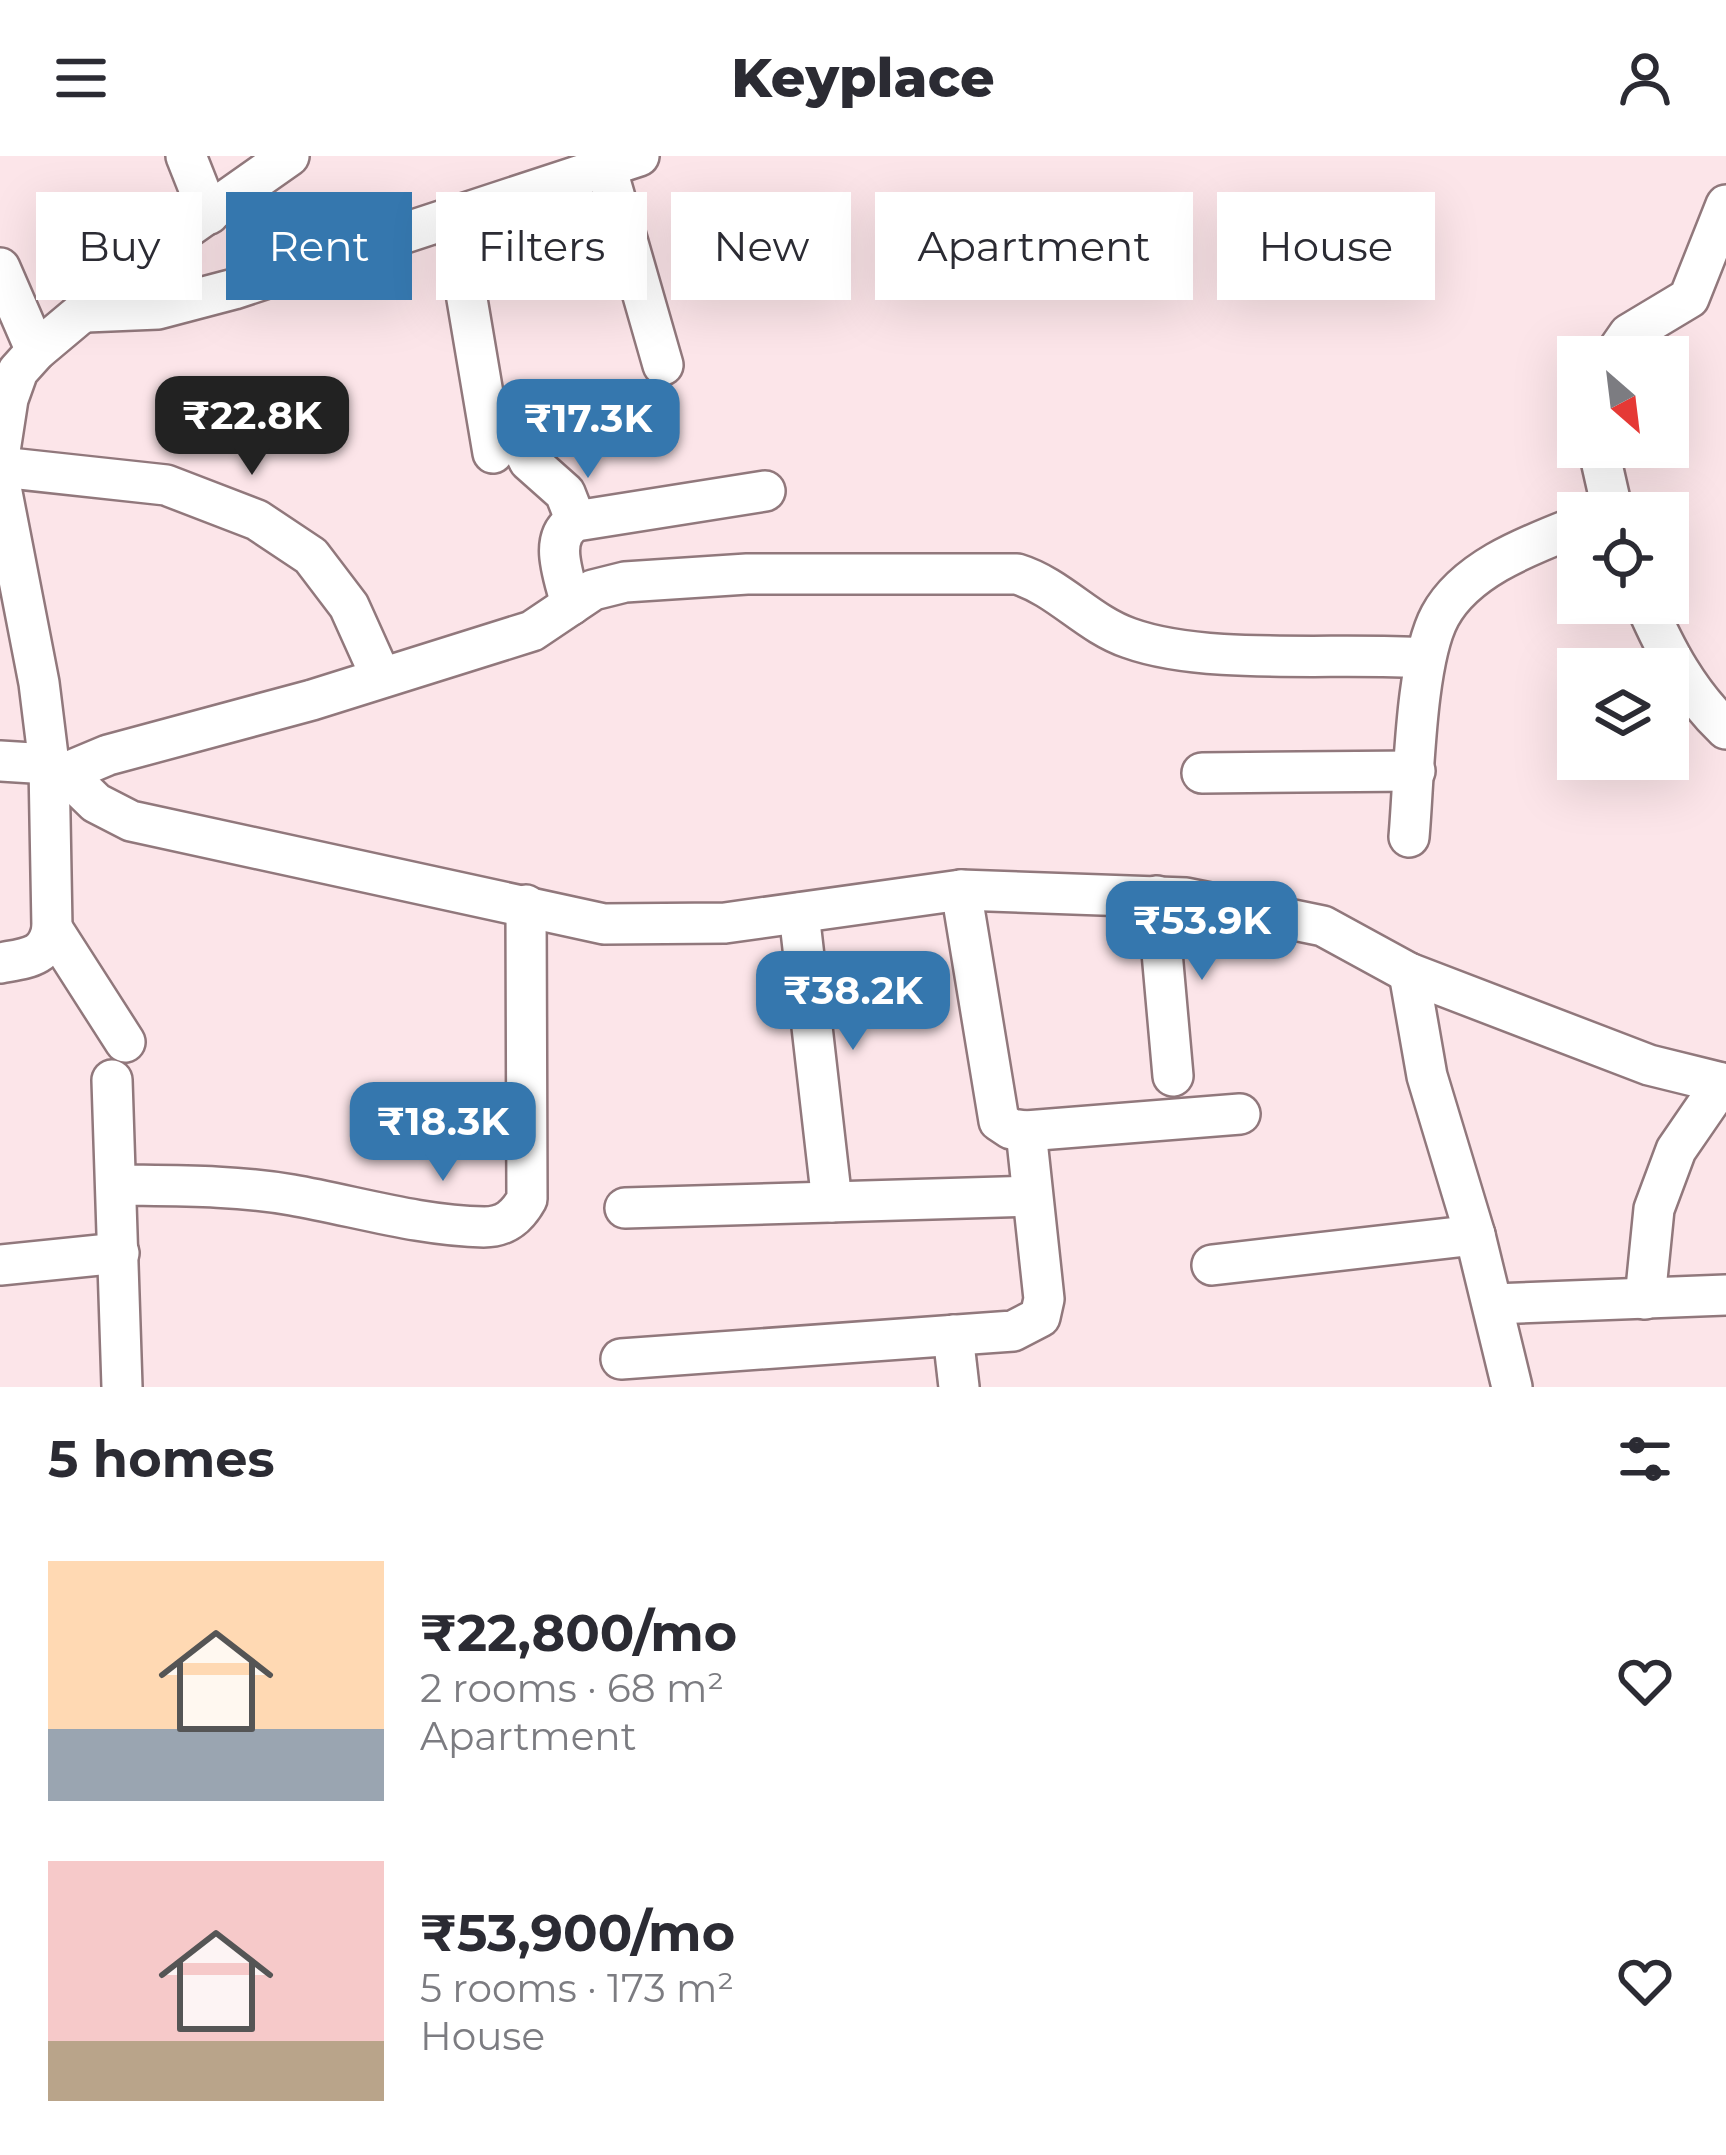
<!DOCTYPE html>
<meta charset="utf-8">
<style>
:root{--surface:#fff;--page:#f2f2f3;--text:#2b2b33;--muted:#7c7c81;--accent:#3577ae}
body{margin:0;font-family:Montserrat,sans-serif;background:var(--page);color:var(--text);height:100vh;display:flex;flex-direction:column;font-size:45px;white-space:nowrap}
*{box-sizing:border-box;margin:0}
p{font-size:39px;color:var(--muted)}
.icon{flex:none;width:66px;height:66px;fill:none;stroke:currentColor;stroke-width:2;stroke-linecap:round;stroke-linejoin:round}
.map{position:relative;height:1231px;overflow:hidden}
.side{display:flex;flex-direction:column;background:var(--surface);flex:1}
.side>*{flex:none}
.guide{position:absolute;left:36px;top:36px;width:1656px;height:108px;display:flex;gap:24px}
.needle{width:78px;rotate:152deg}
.controls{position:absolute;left:1557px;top:180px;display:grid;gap:24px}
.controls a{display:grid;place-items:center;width:132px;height:132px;border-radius:0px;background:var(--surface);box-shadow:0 12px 48px #0002;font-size:60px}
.price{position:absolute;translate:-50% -102px;padding:0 27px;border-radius:24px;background:var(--accent);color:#fff;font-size:39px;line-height:78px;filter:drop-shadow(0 3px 6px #0008)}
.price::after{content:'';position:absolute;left:50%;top:72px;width:36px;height:27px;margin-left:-18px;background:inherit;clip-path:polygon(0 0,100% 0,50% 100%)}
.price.current{background:#222;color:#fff}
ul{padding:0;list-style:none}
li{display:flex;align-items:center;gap:36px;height:300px;padding:0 48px}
li span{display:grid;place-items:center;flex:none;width:336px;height:240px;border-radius:0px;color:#555}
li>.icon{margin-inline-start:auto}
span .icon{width:144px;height:144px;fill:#fffc;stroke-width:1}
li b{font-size:51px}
h2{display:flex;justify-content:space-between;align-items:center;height:144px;padding:0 48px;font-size:51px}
.tag{padding:0 42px;border-radius:0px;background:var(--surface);box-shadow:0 12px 48px #0002;font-size:42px;line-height:108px}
.tag.current{background:var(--accent);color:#fff}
header{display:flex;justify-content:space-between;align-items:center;height:156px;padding:0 48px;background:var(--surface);font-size:54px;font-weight:800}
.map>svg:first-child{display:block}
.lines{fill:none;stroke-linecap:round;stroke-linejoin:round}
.minor-casing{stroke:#91787c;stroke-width:44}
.minor{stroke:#fff;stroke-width:39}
</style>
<header><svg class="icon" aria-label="menu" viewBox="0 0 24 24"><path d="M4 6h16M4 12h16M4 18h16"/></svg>Keyplace<svg class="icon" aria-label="person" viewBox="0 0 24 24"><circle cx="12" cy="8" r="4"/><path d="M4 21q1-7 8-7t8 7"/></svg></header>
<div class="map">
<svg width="1726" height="1231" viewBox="0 0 1726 1231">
<rect width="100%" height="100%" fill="#fce5e9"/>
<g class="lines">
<defs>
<g id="minor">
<path d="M186,0L209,58"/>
<path d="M603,0L663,209"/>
<path d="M453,60L493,297"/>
<path d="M0,112L36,195"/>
<path d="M86,156L158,153L234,133L639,0"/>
<path d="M1613,201L1629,178L1689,142L1726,49"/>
<path d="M522,291L529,305L565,337L576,365"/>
<path d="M1598,291L1613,357"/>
<path d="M0,295L8,243L18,215L36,195L160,91L289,0"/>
<path d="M0,311L166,329L257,364L311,400L349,450L381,521"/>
<path d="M0,326L39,527L49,608L52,772C47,802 27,802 0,807"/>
<path d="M1645,447C1666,495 1688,537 1726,573"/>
<path d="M571,449C565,422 546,381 576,365L765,335"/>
<path d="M0,605L49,608L65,617L96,647L131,665L604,768L725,767L961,734L1186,742L1323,770L1409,817L1649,909L1726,928"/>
<path d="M65,617L108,599L312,544L532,475L593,434L625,426L747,418H1017C1059,431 1088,468 1129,482C1206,510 1339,496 1425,502"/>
<path d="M1202,617L1415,615"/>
<path d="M1409,681C1414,625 1415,506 1440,460C1466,412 1530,389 1578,370"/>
<path d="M961,734L999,965L1011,973L1026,975L1240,958"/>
<path d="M1157,740L1173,920"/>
<path d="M799,757L832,1046"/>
<path d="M52,772L125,886"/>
<path d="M1409,817L1427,920L1475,1079L1512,1231"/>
<path d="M112,924L122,1231"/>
<path d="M116,1029C174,1030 234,1029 292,1039C355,1050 420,1070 484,1071C505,1071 517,1061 527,1043L526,749"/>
<path d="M625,1052L1032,1040"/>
<path d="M0,1109L119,1097"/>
<path d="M1212,1109L1475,1079"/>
<path d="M1645,1143L1654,1053L1676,994L1722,927"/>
<path d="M1493,1148L1726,1139"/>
<path d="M953,1179L959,1231"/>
<path d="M621,1203L1013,1175L1040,1161L1044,1143L1026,975"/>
</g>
</defs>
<use href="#minor" class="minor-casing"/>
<use href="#minor" class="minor"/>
</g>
</svg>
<div class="controls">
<a><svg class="needle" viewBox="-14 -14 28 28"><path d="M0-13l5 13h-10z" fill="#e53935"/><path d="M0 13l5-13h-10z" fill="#7c7c81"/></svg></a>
<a><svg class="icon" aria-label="locate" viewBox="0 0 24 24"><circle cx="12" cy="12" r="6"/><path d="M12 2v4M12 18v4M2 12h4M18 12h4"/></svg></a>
<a><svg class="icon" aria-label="layers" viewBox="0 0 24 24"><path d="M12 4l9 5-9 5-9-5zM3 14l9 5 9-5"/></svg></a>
</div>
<b class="price current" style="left:252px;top:322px">₹22.8K</b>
<b class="price" style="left:588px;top:325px">₹17.3K</b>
<b class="price" style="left:1202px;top:827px">₹53.9K</b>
<b class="price" style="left:853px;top:897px">₹38.2K</b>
<b class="price" style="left:443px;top:1028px">₹18.3K</b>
<div class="guide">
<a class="tag">Buy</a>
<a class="tag current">Rent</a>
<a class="tag">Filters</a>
<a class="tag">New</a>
<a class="tag">Apartment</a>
<a class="tag">House</a>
</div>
</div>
<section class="side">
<h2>5 homes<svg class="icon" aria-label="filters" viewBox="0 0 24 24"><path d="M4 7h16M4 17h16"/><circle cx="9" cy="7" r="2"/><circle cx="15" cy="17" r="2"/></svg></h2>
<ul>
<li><span style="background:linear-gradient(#ffd9b3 70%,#9aa5b1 0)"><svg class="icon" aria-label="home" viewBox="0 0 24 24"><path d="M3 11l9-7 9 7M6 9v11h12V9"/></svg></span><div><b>₹22,800/mo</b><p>2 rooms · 68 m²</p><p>Apartment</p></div><svg class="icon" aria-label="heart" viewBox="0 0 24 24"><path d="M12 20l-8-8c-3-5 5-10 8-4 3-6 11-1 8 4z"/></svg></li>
<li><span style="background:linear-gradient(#f6c9c9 75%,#b9a48a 0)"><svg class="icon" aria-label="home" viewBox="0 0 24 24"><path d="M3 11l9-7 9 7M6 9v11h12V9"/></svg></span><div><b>₹53,900/mo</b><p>5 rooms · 173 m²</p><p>House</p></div><svg class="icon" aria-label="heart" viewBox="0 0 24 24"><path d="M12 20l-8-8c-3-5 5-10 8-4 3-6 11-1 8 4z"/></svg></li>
</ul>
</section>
